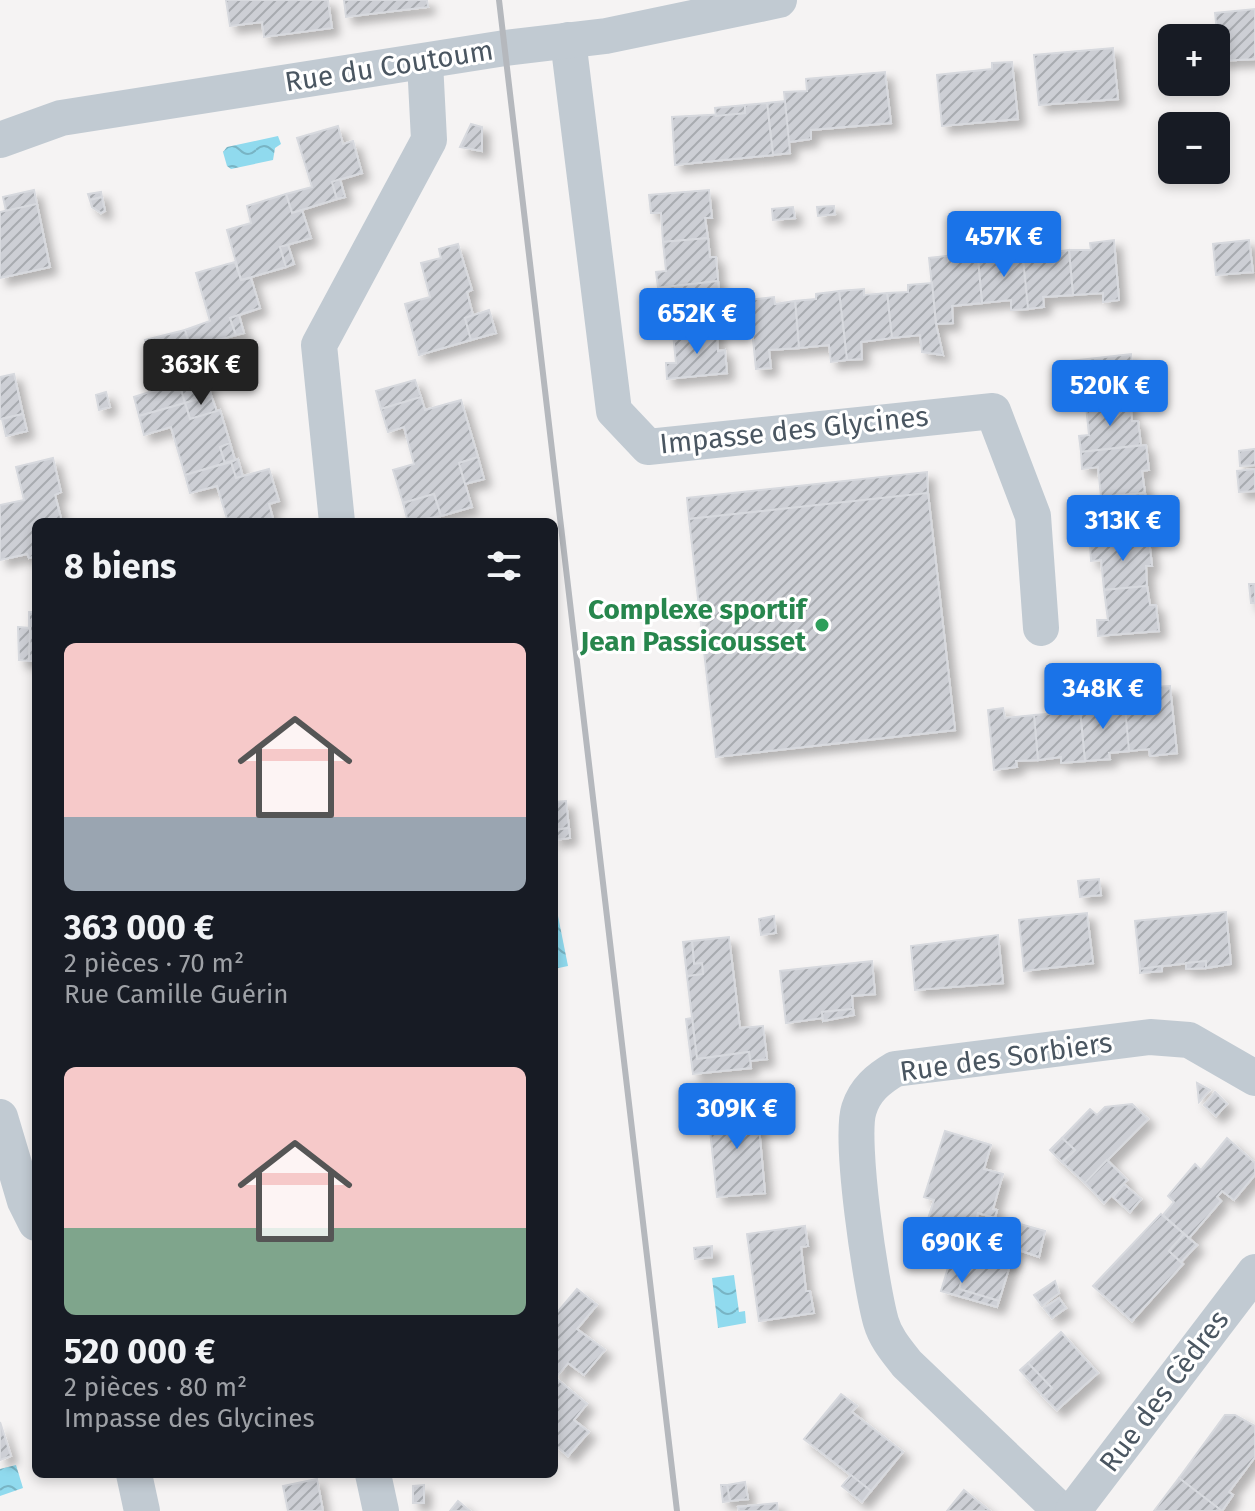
<!DOCTYPE html>
<html lang="fr">
<meta charset="utf-8">
<style>
:root{--surface:#171b24;--page:#242831;--text:#f1f3f6;--muted:#9ea1a6;--accent:#1a73e8}
body{margin:0;font-family:"Fira Sans",sans-serif;background:var(--page);color:var(--text);height:100vh;display:flex;flex-direction:column;font-size:30px;white-space:nowrap}
*{box-sizing:border-box;margin:0}
p{font-size:26px;color:var(--muted)}
.icon{flex:none;width:44px;height:44px;fill:none;stroke:currentColor;stroke-width:2;stroke-linecap:round;stroke-linejoin:round}
.map{position:relative;flex:1;overflow:hidden}
.drawer{position:absolute;left:32px;top:518px;width:526px;height:960px;display:flex;flex-direction:column;background:var(--surface);border-radius:12px;box-shadow:0 4px 12px #0003}
.drawer>*{flex:none}
.controls{position:absolute;left:1158px;top:24px;display:grid;gap:16px}
.controls a{display:grid;place-items:center;width:72px;height:72px;border-radius:12px;background:var(--surface);box-shadow:0 4px 12px #0003;font-size:40px}
.price{position:absolute;translate:-50% -68px;padding:0 18px;border-radius:8px;background:var(--accent);color:#fff;font-size:26px;line-height:52px;filter:drop-shadow(0 2px 4px #0008)}
.price::after{content:'';position:absolute;left:50%;top:48px;width:24px;height:18px;margin-left:-12px;background:inherit;clip-path:polygon(0 0,100% 0,50% 100%)}
.price.current{background:#222;color:#fff}
ul{padding:0;list-style:none}
li{display:grid;align-content:center;gap:16px;height:424px;padding:0 32px}
li span{display:grid;place-items:center;height:248px;border-radius:12px;color:#555}
li>.icon{margin-inline-start:auto}
span .icon{width:144px;height:144px;fill:#fffc;stroke-width:1}
li b{font-size:34px}
h2{display:flex;justify-content:space-between;align-items:center;height:96px;padding:0 32px;font-size:34px}
.map>svg:first-child{display:block}
.water{fill:url(#water-waves)}
.building{fill:url(#building-hatch);stroke:#d7d9de;stroke-width:2;filter:url(#shadow)}
.lines{fill:none;stroke-linecap:round;stroke-linejoin:round}
.street{stroke:#c1cad2;stroke-width:36}
.rail{stroke:#b5b8bd;stroke-width:6}
.leisure-dot{fill:#2e9e5b;stroke:#fff;stroke-width:3}
.labels{text-anchor:middle;dominant-baseline:central;stroke-width:6;stroke-linejoin:round;paint-order:stroke}
.street-label{font-size:28px;fill:#4a5661;stroke:#fff}
.leisure-label{font-size:28px;font-weight:bold;fill:#27864d;stroke:#fff;text-anchor:end}
</style>
<div class="map">
<svg width="1255" height="1511" viewBox="0 0 1255 1511">
<defs>
<pattern id="water-waves" width="16" height="10" patternUnits="userSpaceOnUse" patternTransform="scale(2)"><rect width="16" height="10" fill="#90daee"/><path d="M0 5q4-4 8 0t8 0" fill="none" stroke="#78b4c4"/></pattern>
<pattern id="building-hatch" width="6" height="6" patternUnits="userSpaceOnUse" patternTransform="scale(2)"><rect width="6" height="6" fill="#cdcfd5"/><path d="M-1 1l2-2M0 6l6-6M5 7l2-2" fill="none" stroke="#a8abb0"/></pattern>
<filter id="shadow"><feDropShadow dx="7" dy="7" stdDeviation="4" flood-color="#0004"/></filter>
</defs>
<rect width="100%" height="100%" fill="#f5f3f3"/>
<g class="water">
<path d="M278,136L281,144L275,148L273,160L231,169L227,166L223,152L227,147Z"/>
<path d="M554,911H557L568,966L554,969Z"/>
<path d="M734,1275L739,1312L745,1311L746,1323L718,1328L712,1278Z"/>
<path d="M16,1465L23,1488L0,1496V1469Z"/>
</g>
<g class="building">
<path d="M226,0H328L332,28L264,37L262,22L230,26Z"/>
<path d="M344,0H427L428,7L346,17Z"/>
<path d="M1255,9V59L1220,61L1215,13Z"/>
<path d="M1113,48L1118,99L1039,105L1034,55Z"/>
<path d="M1012,62L1018,119L942,126L937,75L992,69V63Z"/>
<path d="M885,72L891,123L811,130V139L789,142L784,92L807,91L806,79Z"/>
<path d="M785,101L790,153L773,155L767,103Z"/>
<path d="M767,103L773,155L675,165L672,117L745,113V105Z"/>
<path d="M745,105V113L716,116L715,108Z"/>
<path d="M471,124L482,127V151L460,147Z"/>
<path d="M338,126L343,144L353,141L362,173L332,182L337,199L292,213L286,194L312,187L297,138Z"/>
<path d="M340,179L345,197L337,199L332,182Z"/>
<path d="M34,190L37,204L6,211L3,197Z"/>
<path d="M709,190L712,218H705L708,238L663,242L661,213H651L649,195Z"/>
<path d="M101,192L102,197L90,200L88,194Z"/>
<path d="M286,194L292,213L302,210L311,238L280,247L286,267L241,280L227,230L251,223L247,206Z"/>
<path d="M102,197L105,211L101,213L92,207L90,200Z"/>
<path d="M37,204L50,267L0,278V212Z"/>
<path d="M834,206L835,214L818,216L817,207Z"/>
<path d="M793,207L795,218L773,220L772,209Z"/>
<path d="M708,238L710,257H716L718,281L658,288L656,272L666,271L663,242Z"/>
<path d="M1114,240L1119,300L1103,302V293L1073,295L1069,250H1091L1090,243Z"/>
<path d="M1249,240L1253,272L1216,275L1213,244Z"/>
<path d="M458,244L472,290L467,292L473,315L465,318L471,340L419,355L405,304L430,297L421,263L441,258L439,249Z"/>
<path d="M288,245L294,264L286,267L280,247Z"/>
<path d="M1046,247L1047,253L1069,250L1073,295L1043,297L1044,307L1028,309L1022,249Z"/>
<path d="M1022,249L1028,309L1011,310V300L982,303L978,259L998,257L997,252Z"/>
<path d="M955,255L956,261L978,259L982,303L952,306L953,323L936,324L929,258Z"/>
<path d="M235,262L241,280L251,278L260,308L230,318L236,335L190,348L185,330L210,321L196,273Z"/>
<path d="M718,281L721,306L714,307L717,330L673,334L670,304H660L658,288Z"/>
<path d="M932,283L936,324L943,355L922,352L920,335L892,338L887,293L908,292V285Z"/>
<path d="M864,289V295L887,293L892,338L861,342L862,359L847,360L839,291Z"/>
<path d="M839,291L847,360L831,362L829,345L799,348L795,301L816,299V294Z"/>
<path d="M774,297L775,304L795,301L799,348L769,350L771,368L756,369L749,300Z"/>
<path d="M489,310L496,333L471,340L465,318Z"/>
<path d="M239,315L244,333L236,335L230,318Z"/>
<path d="M185,330L190,348L201,345L209,376L180,385L185,403L139,416L134,397L159,389L145,340Z"/>
<path d="M717,330L718,351L725,350L727,373L667,379L666,363H676L673,334Z"/>
<path d="M1131,354L1134,382H1128L1130,402L1086,406L1083,376L1073,377L1071,361Z"/>
<path d="M14,374L23,414L0,419V377Z"/>
<path d="M206,377L211,395L185,403L180,385Z"/>
<path d="M415,380L421,397L381,409L376,391Z"/>
<path d="M106,392L110,407L99,410L96,395Z"/>
<path d="M211,395L217,412L190,419L185,403Z"/>
<path d="M421,397L425,410L461,400L478,457L459,463L472,507L441,516L434,494L403,503L393,470L414,464L404,427L388,432L381,409Z"/>
<path d="M1130,402L1132,421H1138L1141,445L1081,452L1079,436L1089,435L1086,406Z"/>
<path d="M185,403L190,419L220,410L230,443L220,447L225,463L185,475L171,427L144,435L139,416Z"/>
<path d="M23,414L27,431L6,436L2,419Z"/>
<path d="M230,443L235,460L225,463L220,447Z"/>
<path d="M1146,445L1149,470L1142,471L1145,493L1101,497L1098,467L1082,469L1081,452Z"/>
<path d="M1255,449V465L1240,466L1239,451Z"/>
<path d="M478,457L484,479L465,484L459,463Z"/>
<path d="M53,458L61,492L55,495L62,522H36V556L29,558L27,554L0,560V505L24,500L16,467Z"/>
<path d="M238,459L243,477L236,478L231,462Z"/>
<path d="M231,462L236,478L269,469L279,501L269,504L274,522H228L217,486L190,493L185,475Z"/>
<path d="M1255,469V491L1239,492L1237,471Z"/>
<path d="M927,472L928,493L689,519L687,498Z"/>
<path d="M928,493L955,730L716,757L689,519Z"/>
<path d="M1145,493L1147,515L1152,514L1155,538L1090,545L1088,529L1104,527L1101,497Z"/>
<path d="M434,494L441,516L408,522L403,503Z"/>
<path d="M1149,539L1152,566H1146L1147,586L1104,590L1101,560L1091,561L1090,545Z"/>
<path d="M1249,584H1255V603H1251Z"/>
<path d="M1147,586L1150,605H1156L1159,631L1098,636L1097,620H1108L1104,590Z"/>
<rect x="29" y="612" width="7" height="49"/>
<path d="M18,627L30,628L29,661L19,660Z"/>
<path d="M1170,686L1177,753L1150,756L1149,749L1129,751L1125,708L1155,704L1154,687Z"/>
<path d="M1095,699L1096,710L1125,708L1129,751L1109,753L1110,759L1085,761L1079,700Z"/>
<path d="M1079,700L1085,761L1061,763V757L1038,760L1034,715L1064,713L1063,702Z"/>
<path d="M1003,708L1005,718L1034,715L1038,760L1016,761L1017,767L994,770L988,710Z"/>
<path d="M566,801L569,828L554,830V802Z"/>
<path d="M569,828L570,838L554,840V830Z"/>
<path d="M1099,879L1101,895L1080,897L1078,881Z"/>
<path d="M1226,912L1231,964L1206,968V961L1140,969L1135,921Z"/>
<path d="M1087,913L1093,963L1024,971L1019,920Z"/>
<path d="M774,916L776,933L761,935L759,919Z"/>
<path d="M998,935L1003,983L915,990L911,946Z"/>
<path d="M729,937L740,1028L763,1026L767,1059L750,1061L749,1052L697,1059L687,976L703,974L702,963L694,964L692,941Z"/>
<path d="M692,941L694,964L702,963L703,974L687,976L683,942Z"/>
<path d="M872,961L875,994L852,996L853,1009L822,1012L823,1018L786,1023L780,971Z"/>
<path d="M1206,961V968L1186,969V963Z"/>
<path d="M1162,966V971L1140,973V969Z"/>
<path d="M853,1009L854,1015L823,1021L822,1012Z"/>
<path d="M692,1018L697,1059L749,1052L751,1068L693,1074L686,1019Z"/>
<path d="M1197,1083L1210,1090L1199,1102Z"/>
<path d="M1215,1092L1227,1104L1216,1116L1204,1105Z"/>
<path d="M1132,1104L1148,1119L1085,1183L1062,1162L1075,1150L1062,1138L1090,1109L1097,1115L1105,1107Z"/>
<path d="M757,1105L765,1193L717,1197L708,1111Z"/>
<path d="M945,1131L991,1145L984,1169L1003,1174L993,1209L997,1210L995,1218L978,1213L972,1236L927,1222L934,1200L924,1197Z"/>
<path d="M1062,1138L1075,1150L1062,1162L1050,1150Z"/>
<path d="M1227,1138L1255,1163V1175L1234,1200L1222,1191L1217,1197L1221,1201L1189,1238L1163,1215L1174,1202L1168,1196L1195,1164L1201,1170Z"/>
<path d="M1107,1160L1127,1180L1104,1203L1085,1183Z"/>
<path d="M1124,1184L1141,1199L1130,1212L1113,1197Z"/>
<path d="M1161,1214L1184,1234L1169,1251L1183,1264L1132,1321L1093,1286Z"/>
<path d="M1020,1224L1045,1231L1039,1257L1013,1248Z"/>
<path d="M805,1226L808,1246L801,1247L806,1291H810L814,1313L759,1321L747,1234Z"/>
<path d="M979,1228L1016,1239L1013,1248L976,1238Z"/>
<path d="M1184,1234L1197,1245L1181,1262L1169,1251Z"/>
<path d="M974,1237L1015,1249L999,1301L959,1289Z"/>
<path d="M712,1246V1257L695,1259L694,1248Z"/>
<path d="M950,1261L966,1265L959,1289L999,1301L997,1307L941,1291Z"/>
<path d="M1055,1281L1059,1293L1042,1306L1034,1295Z"/>
<path d="M577,1289L597,1305L577,1329L605,1350L584,1375L568,1363L555,1378L554,1316Z"/>
<path d="M1059,1298L1066,1308L1052,1318L1044,1308Z"/>
<path d="M1061,1332L1098,1373L1057,1410L1043,1396L1052,1388L1028,1363Z"/>
<path d="M1028,1363L1052,1388L1043,1396L1020,1370Z"/>
<path d="M556,1378L587,1404L574,1420L589,1432L568,1456L554,1444Z"/>
<path d="M841,1394L857,1406L852,1412L903,1452L871,1491L804,1439Z"/>
<path d="M1225,1415H1235L1255,1426V1457L1229,1492L1233,1495L1222,1511L1179,1478Z"/>
<path d="M0,1422L11,1456L0,1460Z"/>
<path d="M851,1475L871,1491L862,1502L842,1486Z"/>
<path d="M1179,1478L1222,1511H1154Z"/>
<path d="M317,1479L323,1511H288L283,1486Z"/>
<path d="M745,1482L748,1499L730,1501L727,1485Z"/>
<path d="M424,1485V1503H413V1486Z"/>
<path d="M721,1485H727L730,1501L723,1502Z"/>
<path d="M964,1490L990,1511H947Z"/>
<path d="M458,1501L470,1511H450Z"/>
<path d="M777,1503L778,1511H739L738,1507Z"/>
</g>
<g class="lines">
<g class="street">
<path d="M568,40L614,411L648,447L993,411L1033,516L1041,628"/>
<path d="M0,140L61,118L505,48L606,36L779,0"/>
<path d="M337,522L319,345L429,140L425,62"/>
<path d="M0,1117L25,1201L36,1223"/>
<path d="M134,1474L142,1511"/>
<path d="M373,1474L381,1511"/>
<path d="M1061,1511L907,1364C897,1351 886,1339 881,1322C871,1287 849,1139 859,1109C865,1090 878,1079 895,1069L1150,1037L1189,1040L1255,1078"/>
<path d="M1073,1511L1255,1272"/>
</g>
<path class="rail" d="M499,0L677,1511"/>
</g>
<circle class="leisure-dot" cx="822" cy="625" r="8"/>
<g class="labels">
<g class="street-label">
<text transform="translate(389 66) rotate(-9)">Rue du Coutoum</text>
<text transform="translate(794 430) rotate(-6)">Impasse des Glycines</text>
<text transform="translate(1006 1057) rotate(-8)">Rue des Sorbiers</text>
<text transform="translate(1164 1391) rotate(-53)">Rue des Cèdres</text>
</g>
<g class="leisure-label">
<text x="806" y="609">Complexe sportif<tspan x="806" dy="32">Jean Passicousset</tspan></text>
</g>
</g>
</svg>
<div class="controls">
<a>+</a>
<a>−</a>
</div>
<b class="price" style="left:1004px;top:279px">457K €</b>
<b class="price" style="left:697px;top:356px">652K €</b>
<b class="price current" style="left:201px;top:407px">363K €</b>
<b class="price" style="left:1110px;top:428px">520K €</b>
<b class="price" style="left:1123px;top:563px">313K €</b>
<b class="price" style="left:1103px;top:731px">348K €</b>
<b class="price" style="left:737px;top:1151px">309K €</b>
<b class="price" style="left:962px;top:1285px">690K €</b>
<section class="drawer">
<h2>8 biens<svg class="icon" aria-label="filters" viewBox="0 0 24 24"><path d="M4 7h16M4 17h16"/><circle cx="9" cy="7" r="2"/><circle cx="15" cy="17" r="2"/></svg></h2>
<ul>
<li><span style="background:linear-gradient(#f6c9c9 70%,#9aa5b1 0)"><svg class="icon" aria-label="home" viewBox="0 0 24 24"><path d="M3 11l9-7 9 7M6 9v11h12V9"/></svg></span><div><b>363 000 €</b><p>2 pièces · 70 m²</p><p>Rue Camille Guérin</p></div></li>
<li><span style="background:linear-gradient(#f6c9c9 65%,#7fa58c 0)"><svg class="icon" aria-label="home" viewBox="0 0 24 24"><path d="M3 11l9-7 9 7M6 9v11h12V9"/></svg></span><div><b>520 000 €</b><p>2 pièces · 80 m²</p><p>Impasse des Glycines</p></div></li>
</ul>
</section>
</div>
